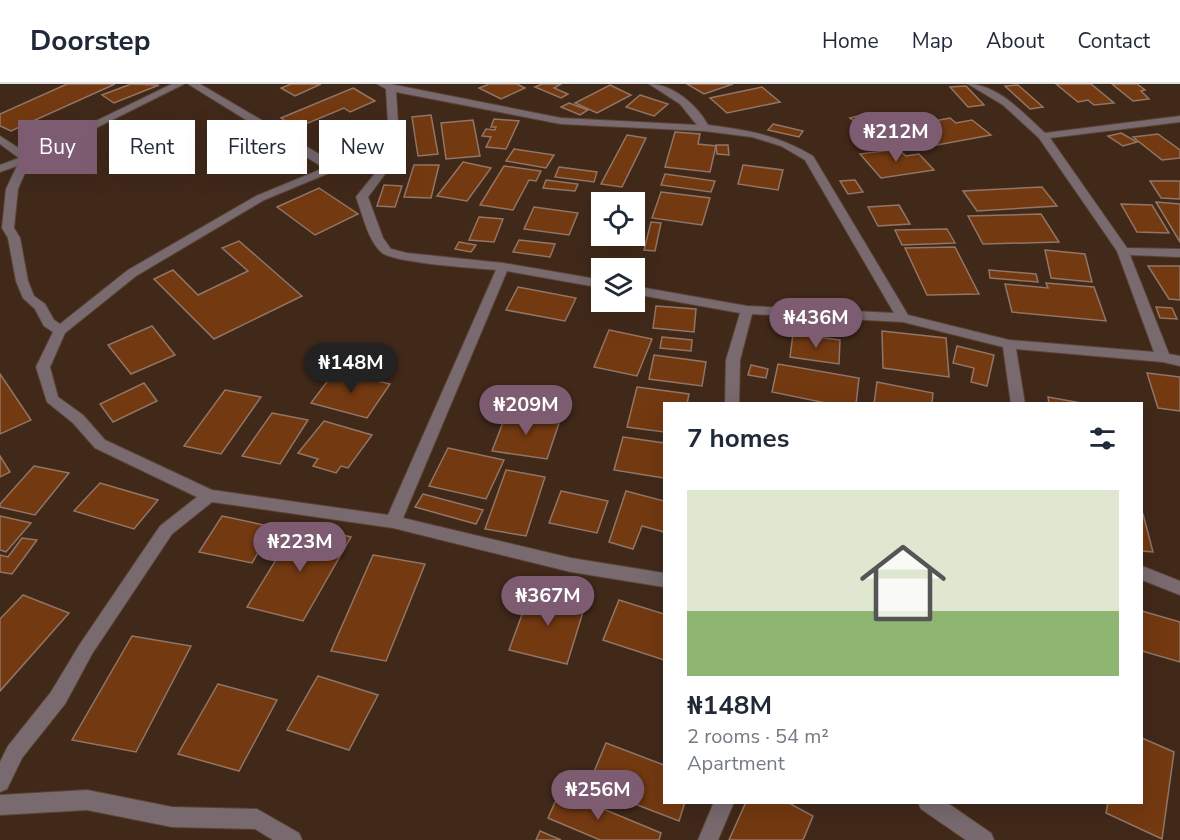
<!DOCTYPE html>
<meta charset="utf-8">
<style>
:root{--surface:#fff;--page:#f6f6f7;--text:#1f2937;--muted:#747a83;--line:#e0e1e3;--accent:#7d5c72}
body{margin:0;font-family:"Nunito Sans",sans-serif;background:var(--page);color:var(--text);height:100vh;display:flex;flex-direction:column;font-size:22px;white-space:nowrap}
*{box-sizing:border-box;margin:0}
p{font-size:20px;color:var(--muted)}
.icon{flex:none;width:33px;height:33px;fill:none;stroke:currentColor;stroke-width:2;stroke-linecap:round;stroke-linejoin:round}
.map{position:relative;flex:1;overflow:hidden}
.side{position:absolute;left:663px;top:318px;width:480px;height:402px;display:flex;flex-direction:column;background:var(--surface);border-radius:0px;box-shadow:0 6px 24px #0002}
.side>*{flex:none}
.top-card{position:absolute;left:18px;top:36px;width:555px;height:54px;display:flex;gap:12px}
.tools{position:absolute;left:591px;top:108px;display:grid;gap:12px}
.tools a{display:grid;place-items:center;width:54px;height:54px;border-radius:0px;background:var(--surface);box-shadow:0 6px 24px #0002;font-size:30px}
.price{position:absolute;translate:-50% -51px;padding:0 14px;border-radius:21px;background:var(--accent);color:#fff;font-size:20px;line-height:39px;filter:drop-shadow(0 2px 3px #0008)}
.price::after{content:'';position:absolute;left:50%;top:36px;width:18px;height:14px;margin-left:-9px;background:inherit;clip-path:polygon(0 0,100% 0,50% 100%)}
.price.selected{background:#222;color:#fff}
ul{padding:0;list-style:none}
li{display:grid;align-content:center;gap:12px;height:318px;padding:0 24px}
li span{display:grid;place-items:center;height:186px;border-radius:0px;color:#555}
li>.icon{margin-inline-start:auto}
span .icon{width:108px;height:108px;fill:#fffc;stroke-width:1}
li b{font-size:26px}
h2{display:flex;justify-content:space-between;align-items:center;height:72px;padding:0 24px;font-size:26px}
.chip{padding:0 21px;border-radius:0px;background:var(--surface);box-shadow:0 6px 24px #0002;font-size:21px;line-height:54px}
.chip.selected{background:var(--accent);color:#fff}
header{display:flex;align-items:center;gap:36px;box-sizing:border-box;height:84px;padding:0 30px;background:var(--surface);border-bottom:2px solid var(--line)}
header strong{font-size:28px}
nav{display:flex;gap:33px;margin-inline-start:auto;font-size:21px}
.map>svg:first-child{display:block}
.building{fill:#733911;stroke:#927565;stroke-width:1.5}
.lines{fill:none;stroke-linecap:round;stroke-linejoin:round}
.minor-casing{stroke:#5b4436;stroke-width:2}
.minor{fill:#786a6e;fill-rule:evenodd}
</style>
<header>
<strong>Doorstep</strong>
<nav><a>Home</a><a>Map</a><a>About</a><a>Contact</a></nav>
</header>
<div class="map">
<svg width="1180" height="756" viewBox="0 0 1180 756">
<rect width="100%" height="100%" fill="#41291a"/>
<g class="building">
<path d="M67,0H115L11,47L0,42V30Z"/>
<path d="M131,0L159,1L114,19L102,11Z"/>
<path d="M291,0H321L295,12L281,4Z"/>
<path d="M489,0H517L525,4L501,15L479,4Z"/>
<path d="M542,0H561L554,4L568,10L561,14L535,3Z"/>
<path d="M687,0H733L704,10Z"/>
<path d="M1056,0H1091L1114,19L1094,21L1088,16L1078,18Z"/>
<path d="M1112,0H1137L1145,6L1141,7L1149,15L1133,17Z"/>
<path d="M610,1L631,11L597,29L575,19Z"/>
<path d="M1018,1L1043,23L1030,25L1005,2Z"/>
<path d="M966,2L984,21L968,23L950,3Z"/>
<path d="M762,3L780,18L727,29L710,14Z"/>
<path d="M353,4L375,17L350,28L344,24L296,44L281,34Z"/>
<path d="M640,11L668,20L654,32L626,23Z"/>
<path d="M569,19L588,26L580,31L561,23Z"/>
<path d="M865,30L899,55L884,60L850,34Z"/>
<path d="M431,31L438,70L418,72L412,33Z"/>
<path d="M950,34L956,39L972,36L991,51L937,61L919,46L935,43L929,38Z"/>
<path d="M494,35L519,37L506,65L486,63L491,53L482,52L486,45L495,46L496,43H491Z"/>
<path d="M473,36L480,72L446,75L441,39Z"/>
<path d="M773,40L803,47L799,53L768,46Z"/>
<path d="M675,48L700,50L698,60L716,62L710,88L665,83Z"/>
<path d="M1121,49L1137,58L1123,62L1108,52Z"/>
<path d="M1158,50L1180,66V74L1162,76L1133,53Z"/>
<path d="M627,51L646,54L622,103L601,100Z"/>
<path d="M716,61H728L729,71L717,70Z"/>
<path d="M514,65L554,71L546,84L506,77Z"/>
<path d="M898,65L906,72L919,70L934,86L881,94L860,70Z"/>
<path d="M463,78L491,84L467,117L437,112Z"/>
<path d="M414,81H439L431,114L404,113Z"/>
<path d="M743,81L783,86L778,106L738,100Z"/>
<path d="M504,82L541,87L536,97L529,96L513,126L480,121Z"/>
<path d="M559,83L597,88L594,98L555,93Z"/>
<path d="M665,90L715,97L711,108L661,101Z"/>
<path d="M546,96L578,100L575,107L543,104Z"/>
<path d="M855,96L863,108L848,110L840,97Z"/>
<path d="M1150,97H1180V115L1161,114Z"/>
<path d="M384,101L402,102L395,123L377,122Z"/>
<path d="M1042,103L1057,122L977,127L963,107Z"/>
<path d="M319,104L358,130L315,151L277,123Z"/>
<path d="M661,108L710,114L702,141L652,134Z"/>
<path d="M1156,118L1180,120V158Z"/>
<path d="M1121,120L1152,121L1169,149L1137,148Z"/>
<path d="M899,121L910,140L878,142L868,123Z"/>
<path d="M534,123L578,129L569,151L524,145Z"/>
<path d="M1041,130L1059,158L983,160L968,132Z"/>
<path d="M479,133L503,135L494,158L469,156Z"/>
<path d="M651,138L661,139L655,167L644,166Z"/>
<path d="M947,145L955,159L902,161L895,146Z"/>
<path d="M519,156L555,160L550,173L513,168Z"/>
<path d="M239,157L302,212L214,255L154,195L173,186L198,211L248,187L222,164Z"/>
<path d="M459,158L476,161L471,168L455,165Z"/>
<path d="M955,163L979,210L927,211L905,164Z"/>
<path d="M1045,166L1085,170L1092,198L1051,194Z"/>
<path d="M1148,182H1180V216L1169,215Z"/>
<path d="M989,186L1036,190L1038,198L990,194Z"/>
<path d="M1046,199L1094,203L1106,237L1012,228L1005,200L1048,204Z"/>
<path d="M518,203L576,214L565,237L506,226Z"/>
<path d="M656,222L696,225L694,248L653,244Z"/>
<path d="M1156,223L1172,224L1177,235L1160,234Z"/>
<path d="M152,242L175,271L131,290L108,261Z"/>
<path d="M609,246L652,255L637,292L594,283Z"/>
<path d="M882,247L946,254L949,293L883,284Z"/>
<path d="M793,250L840,256L839,280L790,273Z"/>
<path d="M662,253L692,256L691,267L660,264Z"/>
<path d="M957,262L994,271L987,302L971,298L974,284L953,279Z"/>
<path d="M654,271L706,278L702,302L649,295Z"/>
<path d="M778,280L859,294L856,320H831L772,308Z"/>
<path d="M751,281L768,285L766,294L748,291Z"/>
<path d="M335,287L390,300L367,334L311,319Z"/>
<path d="M1147,289L1180,293V327L1158,324Z"/>
<path d="M0,290L31,336L0,350Z"/>
<path d="M877,298L933,309L932,320H874Z"/>
<path d="M144,299L157,317L113,338L100,320Z"/>
<path d="M637,303L689,310L687,320H664V348L627,343Z"/>
<path d="M225,306L261,313L221,370L184,362Z"/>
<path d="M1048,313L1087,320H1049Z"/>
<path d="M507,328L560,336L547,375L492,367Z"/>
<path d="M272,329L308,336L280,380L242,372Z"/>
<path d="M324,337L372,351L348,384L341,382L336,389L313,382L318,375L298,369Z"/>
<path d="M623,353L664,359V394L614,386Z"/>
<path d="M448,364L504,376L486,415L429,402Z"/>
<path d="M0,372L10,388L0,393Z"/>
<path d="M34,382L69,389L35,431L0,423V420Z"/>
<path d="M506,386L545,393L526,452L485,445Z"/>
<path d="M100,399L158,416L134,445L74,427Z"/>
<path d="M561,407L608,417L597,449L549,439Z"/>
<path d="M626,407L664,417V448L642,442L633,465L609,458Z"/>
<path d="M423,410L483,426L476,440L415,423Z"/>
<path d="M1142,430H1143L1153,468L1142,467Z"/>
<path d="M0,432L31,439L6,468L0,466Z"/>
<path d="M222,432L273,443L252,479L199,468Z"/>
<path d="M298,440L351,453L303,537L247,523Z"/>
<path d="M22,454L37,456L12,490L0,488V471L8,473Z"/>
<path d="M373,471L425,480L386,577L331,567Z"/>
<path d="M531,506L586,518L567,580L509,566Z"/>
<path d="M23,511L69,529L0,607V535Z"/>
<path d="M619,516L664,530V576L603,556Z"/>
<path d="M1142,527L1180,538V578L1142,567Z"/>
<path d="M132,552L191,562L136,668L72,656Z"/>
<path d="M318,592L378,611L349,666L287,646Z"/>
<path d="M218,600L277,616L239,687L178,670Z"/>
<path d="M1142,654L1174,668L1162,755L1106,729L1108,718H1142Z"/>
<path d="M606,659L664,681V718H685L679,737L588,702Z"/>
<path d="M560,707L661,749L659,756H600L548,734Z"/>
<path d="M746,718H787L813,732L803,756H729Z"/>
<path d="M540,747L561,756H536Z"/>
</g>
<g class="lines">
<defs>
<g id="minor">
<path d="M172,0H184L30,77L18,105L14,144L20,154L28,197L34,212L45,220L54,236L60,240L128,186L256,112L324,84L188,0H200L331,77L335,85L334,87L264,116L136,192L65,249L50,283L58,313L83,331L105,356L212,406L388,431L496,186C476,184 392,179 381,168C367,154 363,131 356,113L381,82L388,39L386,5L377,0H390L561,34L697,41L680,20L649,0C673,0 697,21 708,41C748,46 777,51 813,72L908,231L1009,256L1154,268L1117,167L1039,54L1003,21L968,0C998,0 1024,30 1045,49L1180,32V38L1050,54L1127,164L1180,165V173L1130,171L1169,270L1180,272V282L1163,278L1016,265L1025,320H1011L1003,263L903,238L752,230L740,276L739,320H725L726,276L740,229L634,210V202L747,222L894,229L805,76L781,62L752,53L704,47L561,40L396,8L398,39L391,82L368,113L383,154L391,165L407,169L503,179L602,196V204L507,187L403,434L571,474L664,489V503L571,488L393,444L212,418L172,450L92,570L65,620L22,674L7,705L0,708V678L8,662L51,608L80,560L160,442L197,413L95,364L73,339L47,318L36,283L53,248L44,242L35,225L23,214L16,197L8,154L2,144L6,105L17,82L0,88V81L19,74L0,60V52L28,70Z"/>
<path d="M1142,482L1180,497V511L1142,496Z"/>
<path d="M87,706L172,723L257,725L299,749L302,756H273L255,745L172,743L87,726L0,731V711Z"/>
<path d="M714,718H734L718,756H698Z"/>
<path d="M918,718H946L991,749L994,756H966L921,725Z"/>
</g>
</defs>
<use href="#minor" class="minor-casing"/>
<use href="#minor" class="minor"/>
</g>
</svg>
<div class="tools">
<a><svg class="icon" aria-label="locate" viewBox="0 0 24 24"><circle cx="12" cy="12" r="6"/><path d="M12 2v4M12 18v4M2 12h4M18 12h4"/></svg></a>
<a><svg class="icon" aria-label="layers" viewBox="0 0 24 24"><path d="M12 4l9 5-9 5-9-5zM3 14l9 5 9-5"/></svg></a>
</div>
<b class="price" style="left:896px;top:79px">₦212M</b>
<b class="price" style="left:816px;top:265px">₦436M</b>
<b class="price selected" style="left:351px;top:310px">₦148M</b>
<b class="price" style="left:526px;top:352px">₦209M</b>
<b class="price" style="left:300px;top:489px">₦223M</b>
<b class="price" style="left:548px;top:543px">₦367M</b>
<b class="price" style="left:598px;top:737px">₦256M</b>
<div class="top-card">
<a class="chip selected">Buy</a>
<a class="chip">Rent</a>
<a class="chip">Filters</a>
<a class="chip">New</a>
</div>
<section class="side">
<h2>7 homes<svg class="icon" aria-label="filters" viewBox="0 0 24 24"><path d="M4 7h16M4 17h16"/><circle cx="9" cy="7" r="2"/><circle cx="15" cy="17" r="2"/></svg></h2>
<ul>
<li><span style="background:linear-gradient(#dfe7d0 65%,#8fb573 0)"><svg class="icon" aria-label="home" viewBox="0 0 24 24"><path d="M3 11l9-7 9 7M6 9v11h12V9"/></svg></span><div><b>₦148M</b><p>2 rooms · 54 m²</p><p>Apartment</p></div></li>
</ul>
</section>
</div>
